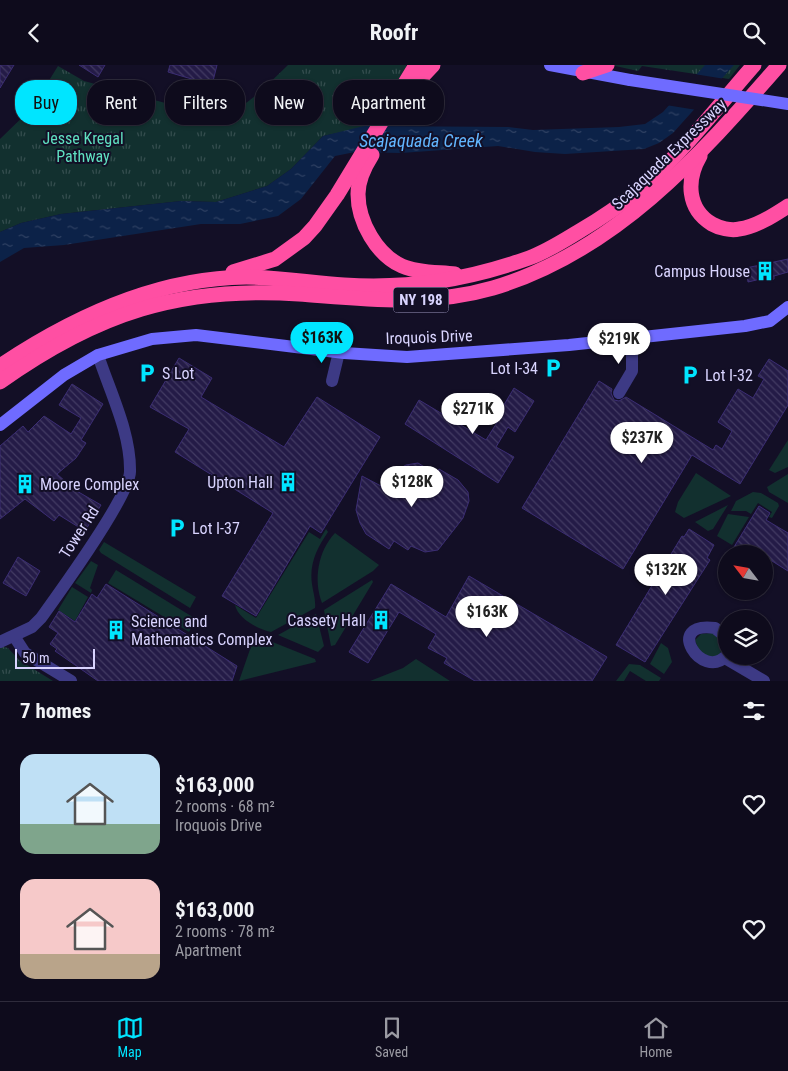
<!DOCTYPE html>
<meta charset="utf-8">
<style>
:root{--surface:#0e0b1c;--page:#1c1929;--text:#f1f3f6;--muted:#9b9ba3;--line:#2e2b3b;--accent:#00e5ff}
body{margin:0;font-family:"Roboto Condensed",sans-serif;background:var(--page);color:var(--text);height:100vh;display:flex;flex-direction:column;font-size:19px;white-space:nowrap}
*{box-sizing:border-box;margin:0}
p{font-size:16px;color:var(--muted)}
.icon{flex:none;width:28px;height:28px;fill:none;stroke:currentColor;stroke-width:2;stroke-linecap:round;stroke-linejoin:round}
.map{position:relative;height:616px;overflow:hidden}
.sheet{display:flex;flex-direction:column;background:var(--surface);flex:1}
.sheet>*{flex:none}
.banner{position:absolute;left:15px;top:15px;width:500px;height:45px;display:flex;gap:10px}
.needle{width:32px;rotate:301deg}
.controls{position:absolute;left:718px;top:480px;display:grid;gap:10px}
.controls a{display:grid;place-items:center;width:55px;height:55px;border-radius:50%;background:var(--surface);box-shadow:0 1px 4px #0004,0 0 0 1px var(--line);font-size:25px}
.scale{position:absolute;left:15px;bottom:12px;width:80px;box-sizing:border-box;padding-left:5px;border:2px solid #d9d4ff;border-top:0;font-size:14px;line-height:18px;white-space:nowrap;color:#d9d4ff;-webkit-text-stroke:4px #130f26;paint-order:stroke}
.price{position:absolute;translate:-50% -42px;padding:0 11px;border-radius:18px;background:#fff;color:#222;font-size:16px;line-height:32px;filter:drop-shadow(0 1px 2px #0008)}
.price::after{content:'';position:absolute;left:50%;top:30px;width:15px;height:11px;margin-left:-8px;background:inherit;clip-path:polygon(0 0,100% 0,50% 100%)}
.price.selected{background:var(--accent);color:#111}
ul{padding:0;list-style:none}
li{display:flex;align-items:center;gap:15px;height:125px;padding:0 20px}
li span{display:grid;place-items:center;flex:none;width:140px;height:100px;border-radius:15px;color:#555}
li>.icon{margin-inline-start:auto}
span .icon{width:60px;height:60px;fill:#fffc;stroke-width:1}
li b{font-size:21px}
h2{display:flex;justify-content:space-between;align-items:center;height:60px;padding:0 20px;font-size:21px}
.chip{padding:0 18px;border-radius:20px;background:var(--surface);box-shadow:0 1px 4px #0004,0 0 0 1px var(--line);font-size:18px;line-height:45px}
.chip.selected{background:var(--accent);color:#111}
header{display:flex;justify-content:space-between;align-items:center;height:65px;padding:0 20px;background:var(--surface);font-size:22px;font-weight:700}
.tabs{display:flex;justify-content:space-around;align-items:center;height:70px;border-top:1px solid var(--line);background:var(--surface);font-size:14px;color:var(--muted)}
.tabs a{display:grid;justify-items:center;gap:2px}
.tabs .selected{color:var(--accent)}
.map>svg:first-child{display:block}
.green{fill:#12302f}
.park{fill:url(#park-tufts)}
.water{fill:url(#water-ripples)}
.pier{fill:#130f26}
.building{fill:url(#building-back-hatch);stroke:#3b2d73}
.lines{fill:none;stroke-linecap:round;stroke-linejoin:round}
.street{stroke:#3d3a85;stroke-width:12}
.secondary{stroke:#6f6bff;stroke-width:12}
.highway{stroke:#ff4fa3;stroke-width:15}
.secondary-bridge{stroke:#6f6bff;stroke-width:12}
.labels{text-anchor:middle;dominant-baseline:central;stroke-width:4;stroke-linejoin:round;paint-order:stroke}
.shield{fill:#130f26;stroke:#9e99be;stroke-width:1}
.shield-label{font-size:15px;font-weight:bold;fill:#d9d4ff}
.park-label{font-size:16px;fill:#5fe0c0;stroke:#130f26}
.street-label{font-size:16px;fill:#d9d4ff;stroke:#130f26}
.poi-label{font-size:16px;fill:#d9d4ff;stroke:#130f26;text-anchor:start}
.water-label{font-size:18px;font-style:italic;fill:#62b6ff;stroke:#130f26}
</style>
<header><svg class="icon" aria-label="back" viewBox="0 0 24 24"><path d="M15 5l-7 7 7 7"/></svg>Roofr<svg class="icon" aria-label="search" viewBox="0 0 24 24"><circle cx="10" cy="10" r="6"/><path d="M15 15l6 6"/></svg></header>
<div class="map">
<svg width="788" height="616" viewBox="0 0 788 616">
<defs>
<pattern id="park-tufts" width="24" height="20" patternUnits="userSpaceOnUse" patternTransform="scale(1.25)"><rect width="24" height="20" fill="#12302f"/><path d="M3 7l-1-3M5 7V3M7 7l1-3M15 17l-1-3M17 17v-4M19 17l1-3" fill="none" stroke="#344d4e"/></pattern>
<pattern id="water-ripples" width="26" height="14" patternUnits="userSpaceOnUse" patternTransform="scale(1.25)"><rect width="26" height="14" fill="#0c2248"/><path d="M2 4q2-2 4 0t4 0M15 11q2-2 4 0t4 0" fill="none" stroke="#2f4163"/></pattern>
<pattern id="building-back-hatch" width="6" height="6" patternUnits="userSpaceOnUse" patternTransform="scale(1.25)"><rect width="6" height="6" fill="#241b47"/><path d="M-1 5l2 2M0 0l6 6M5-1l2 2" fill="none" stroke="#433b63"/></pattern>
</defs>
<rect width="100%" height="100%" fill="#130f26"/>
<g class="green">
<path d="M788,375V402L775,408L769,405Z"/>
<path d="M696,408L731,431L684,453L675,447L678,437Z"/>
<path d="M788,409V438L769,427L767,422Z"/>
<path d="M753,427L761,428L778,438L779,441L772,453L769,452L772,447L758,438L751,449L746,446H731L736,436Z"/>
<path d="M728,440L713,464L708,466L695,457Z"/>
<path d="M728,449L749,452L732,480L717,471Z"/>
<path d="M326,464L328,467C317,483 309,499 312,519C313,527 316,535 315,543L271,567C258,564 238,554 235,540L256,553L309,467L320,474Z"/>
<path d="M335,468L379,500L373,506L322,538C313,515 318,486 335,468Z"/>
<path d="M104,477L196,532L190,543L101,488L99,485Z"/>
<path d="M91,496L98,500L90,523L92,525L91,528L75,518Z"/>
<path d="M116,505L196,554L189,567L108,518Z"/>
<path d="M372,515L373,517L335,580L331,581L324,545Z"/>
<path d="M72,522L88,532L75,556L58,545Z"/>
<path d="M316,549L324,581L318,587L278,570Z"/>
<path d="M713,568L720,574L722,582L720,590L703,596L695,575L701,569Z"/>
<path d="M255,570L315,594L316,597L239,616Z"/>
<path d="M661,578L668,583L672,597L664,609L650,599Z"/>
<path d="M416,594L450,616H370L403,603Z"/>
<path d="M629,599L640,600L661,613L659,616H646L630,606L624,616H616Z"/>
</g>
<g class="park">
<path d="M288,0H406V2L370,61L323,71L291,104L267,121L216,137L181,136L61,149L21,158L0,167V74L32,43L58,1L84,16L217,52C246,44 266,21 288,0Z"/>
<path d="M611,0H740L729,14L642,1L638,6Z"/>
<path d="M0,581L8,583L19,595L53,616H0Z"/>
</g>
<path class="water" d="M705,0H734L673,68L659,78L644,84L565,89L535,87L498,81L401,88L355,87L335,91L301,134L278,151L240,159H201L64,180L24,183L0,197V167L21,158L61,149L181,136L216,137L267,121L291,104L323,71L364,61L508,62L533,65L619,62L645,59L663,47Z"/>
<path class="pier" d="M694,9L725,14L697,45L666,40Z"/>
<g class="building">
<path d="M0,0H14L0,23Z"/>
<path d="M79,0H105L98,12Z"/>
<path d="M170,0H217L212,20L168,7Z"/>
<path d="M788,194V207L774,211V214L766,216L765,213L748,217L746,203Z"/>
<path d="M179,293L212,313L201,332L284,382L317,332L380,372L321,468L310,461L256,551L222,531L273,448L175,387L189,364L150,342Z"/>
<path d="M769,294L788,306V340L740,419L692,390L623,504L522,443L599,316L612,324L611,328L614,335L619,336L626,332L713,385L716,380L722,384L732,366L718,357L738,324L753,333L764,314L758,311Z"/>
<path d="M72,319L103,339L81,375L86,378L76,393L57,409L75,425L101,440L85,466L59,450L54,456L25,434L0,454V381L23,361L28,367L44,351L71,369L81,353L59,340Z"/>
<path d="M514,323L534,336L515,367L508,362L496,382L514,392L498,418L405,359L419,335L486,375L498,356L495,355Z"/>
<path d="M418,398L436,409L439,404L458,415L468,427L469,436L463,453L438,485L425,487L411,481L408,485L394,476L389,484L366,469L360,458L356,445L362,411L381,421L392,408L406,400Z"/>
<path d="M759,441L770,448L766,455L788,468V506L764,491V489H745L734,482Z"/>
<path d="M689,464L714,480L707,493L710,495L645,597L616,580L682,471L684,472Z"/>
<path d="M18,492L40,506L26,531L3,518Z"/>
<path d="M469,511L607,592L592,616H475L444,598L447,593L428,583L436,569L399,547L368,598L349,587L391,519L446,552Z"/>
<path d="M106,519L237,601L232,616H98L55,586L57,584L50,579L58,568L49,562L59,546L75,557L92,529L97,533Z"/>
</g>
<g class="lines">
<g class="street">
<path d="M332,316L339,287"/>
<path d="M619,328L632,306V273"/>
<path d="M14,571L25,588L71,616"/>
<path d="M726,572L715,563C663,556 702,616 726,591"/>
<path d="M0,577L32,562L41,553C59,528 129,432 130,407C131,368 110,327 98,290"/>
<path d="M725,593L764,616"/>
</g>
<g class="secondary">
<path d="M550,0L630,15"/>
<path d="M0,360L64,310L98,290L152,274L196,270L344,288L407,292L569,280L745,261L770,256L788,242"/>
</g>
<g class="highway">
<path d="M583,8L607,0"/>
<path d="M409,30L418,16L433,0"/>
<path d="M372,90C365,101 358,115 358,129C358,157 377,190 402,201C418,208 439,207 455,209"/>
<path d="M700,91C686,115 687,144 712,159C719,163 731,166 739,164C756,162 774,150 788,141"/>
<path d="M233,207L275,194L304,173L315,161L337,130L416,0"/>
<path d="M0,301C73,252 156,213 246,212C279,212 312,218 344,220C410,224 467,215 529,193C546,187 563,176 578,167C600,154 622,139 642,123C683,87 718,41 754,0"/>
<path d="M0,317C97,248 180,221 299,229C366,234 427,242 493,223C614,187 699,92 779,0"/>
</g>
<path class="secondary-bridge" d="M630,15L788,39"/>
</g>
<defs>
<symbol id="building-bare" viewBox="-9 -9 18 18"><path d="M-4-6H4V6H1V3H-1V6H-4ZM-2.5-4.3h1.7v1.8h-1.7ZM.8-4.3h1.7v1.8H.8ZM-2.5-1h1.7V.8h-1.7ZM.8-1h1.7V.8H.8Z" fill="#00e5ff" stroke="#130f26" stroke-width="2.5" paint-order="stroke"/></symbol>
<symbol id="parking-bare" viewBox="-9 -9 18 18"><path d="M-3.5-5.5H1a3.5 3.5 0 0 1 0 7H-1V5.5H-3.5ZM-1-3.4V-.6H.8a1.4 1.4 0 0 0 0-2.8Z" fill="#00e5ff" stroke="#130f26" stroke-width="2.5" paint-order="stroke"/></symbol>
</defs>
<g fill-rule="evenodd">
<use href="#building-bare" x="751" y="192" width="28" height="28"/>
<use href="#parking-bare" x="539" y="289" width="28" height="28"/>
<use href="#parking-bare" x="133" y="294" width="28" height="28"/>
<use href="#parking-bare" x="676" y="296" width="28" height="28"/>
<use href="#building-bare" x="274" y="403" width="28" height="28"/>
<use href="#building-bare" x="11" y="405" width="28" height="28"/>
<use href="#parking-bare" x="163" y="449" width="28" height="28"/>
<use href="#building-bare" x="367" y="541" width="28" height="28"/>
<use href="#building-bare" x="102" y="551" width="28" height="28"/>
</g>
<g class="labels">
<rect class="shield" x="393.5" y="222.5" width="55" height="25" rx="4"/>
<g class="shield-label">
<text x="421" y="235">NY 198</text>
</g>
<g class="park-label">
<text x="83" y="73">Jesse Kregal<tspan x="83" dy="18">Pathway</tspan></text>
</g>
<g class="street-label">
<text transform="translate(669 89) rotate(-44)">Scajaquada Expressway</text>
<text transform="translate(429 272) rotate(-2)">Iroquois Drive</text>
<text transform="translate(79 467) rotate(-57)">Tower Rd</text>
</g>
<g class="poi-label">
<text x="750" y="206" text-anchor="end">Campus House</text>
<text x="538" y="303" text-anchor="end">Lot I-34</text>
<text x="162" y="308">S Lot</text>
<text x="705" y="310">Lot I-32</text>
<text x="273" y="417" text-anchor="end">Upton Hall</text>
<text x="40" y="419">Moore Complex</text>
<text x="192" y="463">Lot I-37</text>
<text x="366" y="555" text-anchor="end">Cassety Hall</text>
<text x="131" y="556">Science and<tspan x="131" dy="18">Mathematics Complex</tspan></text>
</g>
<g class="water-label">
<text x="421" y="75">Scajaquada Creek</text>
</g>
</g>
</svg>
<div class="controls">
<a><svg class="needle" viewBox="-14 -14 28 28"><path d="M0-13l5 13h-10z" fill="#e53935"/><path d="M0 13l5-13h-10z" fill="#9b9ba3"/></svg></a>
<a><svg class="icon" aria-label="layers" viewBox="0 0 24 24"><path d="M12 4l9 5-9 5-9-5zM3 14l9 5 9-5"/></svg></a>
</div>
<div class="scale">50 m</div>
<b class="price selected" style="left:322px;top:299px">$163K</b>
<b class="price" style="left:619px;top:300px">$219K</b>
<b class="price" style="left:473px;top:370px">$271K</b>
<b class="price" style="left:642px;top:399px">$237K</b>
<b class="price" style="left:412px;top:443px">$128K</b>
<b class="price" style="left:666px;top:531px">$132K</b>
<b class="price" style="left:487px;top:573px">$163K</b>
<div class="banner">
<a class="chip selected">Buy</a>
<a class="chip">Rent</a>
<a class="chip">Filters</a>
<a class="chip">New</a>
<a class="chip">Apartment</a>
</div>
</div>
<section class="sheet">
<h2>7 homes<svg class="icon" aria-label="filters" viewBox="0 0 24 24"><path d="M4 7h16M4 17h16"/><circle cx="9" cy="7" r="2"/><circle cx="15" cy="17" r="2"/></svg></h2>
<ul>
<li><span style="background:linear-gradient(#bfe0f5 70%,#7fa58c 0)"><svg class="icon" aria-label="home" viewBox="0 0 24 24"><path d="M3 11l9-7 9 7M6 9v11h12V9"/></svg></span><div><b>$163,000</b><p>2 rooms · 68 m²</p><p>Iroquois Drive</p></div><svg class="icon" aria-label="heart" viewBox="0 0 24 24"><path d="M12 20l-8-8c-3-5 5-10 8-4 3-6 11-1 8 4z"/></svg></li>
<li><span style="background:linear-gradient(#f6c9c9 75%,#b9a48a 0)"><svg class="icon" aria-label="home" viewBox="0 0 24 24"><path d="M3 11l9-7 9 7M6 9v11h12V9"/></svg></span><div><b>$163,000</b><p>2 rooms · 78 m²</p><p>Apartment</p></div><svg class="icon" aria-label="heart" viewBox="0 0 24 24"><path d="M12 20l-8-8c-3-5 5-10 8-4 3-6 11-1 8 4z"/></svg></li>
</ul>
</section>
<nav class="tabs">
<a class="selected"><svg class="icon" aria-label="map" viewBox="0 0 24 24"><path d="M3 6l6-2 6 2 6-2v14l-6 2-6-2-6 2zM9 4v14M15 6v14"/></svg>Map</a>
<a><svg class="icon" aria-label="saved" viewBox="0 0 24 24"><path d="M7 4h10v16l-5-4-5 4z"/></svg>Saved</a>
<a><svg class="icon" aria-label="home" viewBox="0 0 24 24"><path d="M3 11l9-7 9 7M6 9v11h12V9"/></svg>Home</a>
</nav>
